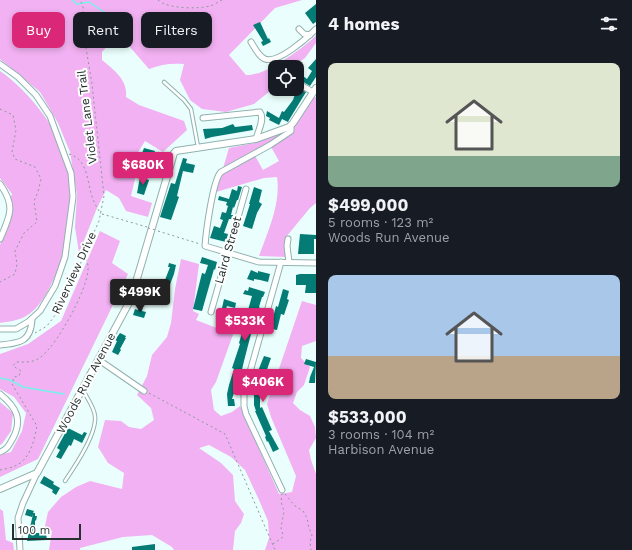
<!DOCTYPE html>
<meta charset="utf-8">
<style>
:root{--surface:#171b24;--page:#242831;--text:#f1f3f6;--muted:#9ea1a6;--accent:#db2777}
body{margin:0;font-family:"Work Sans",sans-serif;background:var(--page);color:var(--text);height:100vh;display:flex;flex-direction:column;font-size:15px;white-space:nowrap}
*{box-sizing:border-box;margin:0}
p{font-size:13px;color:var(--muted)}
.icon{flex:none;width:22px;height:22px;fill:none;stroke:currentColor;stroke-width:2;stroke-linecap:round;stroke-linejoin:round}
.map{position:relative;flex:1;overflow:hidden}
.details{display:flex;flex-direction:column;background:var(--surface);width:316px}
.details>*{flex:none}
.banner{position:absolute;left:12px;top:12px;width:244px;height:36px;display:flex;gap:8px}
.controls{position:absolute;left:268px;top:60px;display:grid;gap:8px}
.controls a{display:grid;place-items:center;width:36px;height:36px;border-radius:8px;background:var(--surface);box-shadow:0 2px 6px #0003;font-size:20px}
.scale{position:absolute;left:12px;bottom:10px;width:69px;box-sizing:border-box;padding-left:4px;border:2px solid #243130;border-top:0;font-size:11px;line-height:14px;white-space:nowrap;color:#243130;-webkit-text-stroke:3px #fff;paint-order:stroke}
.price{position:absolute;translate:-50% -34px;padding:0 9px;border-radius:4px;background:var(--accent);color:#fff;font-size:13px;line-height:26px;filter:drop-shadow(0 1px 2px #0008)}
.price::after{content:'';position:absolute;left:50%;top:24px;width:12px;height:9px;margin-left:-6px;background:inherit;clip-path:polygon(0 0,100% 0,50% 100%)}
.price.active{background:#222;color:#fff}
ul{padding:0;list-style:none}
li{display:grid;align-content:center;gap:8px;height:212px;padding:0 12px}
li span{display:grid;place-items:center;height:124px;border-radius:8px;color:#555}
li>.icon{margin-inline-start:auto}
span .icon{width:72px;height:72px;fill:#fffc;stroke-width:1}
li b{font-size:17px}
h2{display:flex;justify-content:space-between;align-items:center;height:48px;padding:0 12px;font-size:17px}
.chip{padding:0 14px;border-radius:8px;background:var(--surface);box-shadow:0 2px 6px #0003;font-size:14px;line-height:36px}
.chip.active{background:var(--accent);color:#fff}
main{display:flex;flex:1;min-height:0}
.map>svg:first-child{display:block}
.forest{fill:#f2b1f2;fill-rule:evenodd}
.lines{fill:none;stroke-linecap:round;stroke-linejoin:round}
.stream{stroke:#76f4ea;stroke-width:1.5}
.building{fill:#047c75}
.service-casing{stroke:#91b2ae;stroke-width:4.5}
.minor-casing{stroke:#91b2ae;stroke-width:7}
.tertiary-casing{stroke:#91b2ae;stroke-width:8}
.path{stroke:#899a99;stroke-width:1;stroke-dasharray:2 3;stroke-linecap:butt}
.service{stroke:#fff;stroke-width:2.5}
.minor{stroke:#fff;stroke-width:5}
.tertiary{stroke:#fff;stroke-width:6}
.path-bridge{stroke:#899a99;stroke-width:1;stroke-dasharray:2 3;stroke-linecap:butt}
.labels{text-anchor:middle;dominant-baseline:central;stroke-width:4;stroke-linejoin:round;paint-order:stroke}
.street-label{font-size:12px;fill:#243130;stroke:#fff}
</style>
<main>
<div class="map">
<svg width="316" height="550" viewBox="0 0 316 550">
<rect width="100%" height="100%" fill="#eafffd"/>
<g class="forest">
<path d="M0,0H302L275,8L229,55L246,75C250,75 255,74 259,73C272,69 307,46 316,35V43L305,58L292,67H275V87L254,104L226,112L202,109L190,100L180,80L184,64C172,63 161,64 149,69L123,39L115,38L102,52V60C114,70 128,80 126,97L139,105L184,121L187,130L163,152L145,141L137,154L135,179L131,196L152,203L148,217L126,211L119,198L106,190L97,208L79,253L75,227L77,195L70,152L58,123L40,92L0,59Z"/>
<path d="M0,71C28,90 62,133 70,167C73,185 70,202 67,219C66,229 66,241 63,252C59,270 44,307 26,316C20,320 7,322 0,323V245L8,226L9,203L12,194L0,178Z"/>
<path d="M316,97V203L310,208L286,237V257L259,256C268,231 281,204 277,177L264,178L216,192L229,148L255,143L294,127L313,98ZM270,145L279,161L263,170L254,154Z"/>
<path d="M100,231L120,241L112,263L128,274L38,459L0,477V455L11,452L22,431L26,413L14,397L0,389V354L28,344L61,321Z"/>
<path d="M181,259L199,264L193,311L199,314L196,320L222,330L235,329L216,382L211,390L214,410L221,416L232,412L240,406L279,494L292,492L296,476L271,417L267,404L302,301L316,305V341L302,346L301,358L310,367L304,385L297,392L293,403L300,410L310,416L315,427L316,438L309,450L311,460L316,474V550H265L269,538L268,521L259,500L245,470L231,457L209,445L199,448L221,463L233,475L235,501L244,514L241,523L235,531L233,550H174L172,547L152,535L123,537L80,548V550H49L52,531L45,526L48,512L61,497L76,487L90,481L122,489L124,473L108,463L98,447L105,420L121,421L129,427L141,429L154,420L151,408L137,395L147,376L152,355L167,337L171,323L175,289Z"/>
<path d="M0,402L13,413L11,431L2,444L0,445Z"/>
<path d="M0,509L3,511L6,540L13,543L14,550H0Z"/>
</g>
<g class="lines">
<g class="stream">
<path d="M72,0L77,4L89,2L110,16L124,34"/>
<path d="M0,378L10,380L23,387L64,394"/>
</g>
</g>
<g class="building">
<path d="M316,4V22L313,24L305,13Z"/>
<path d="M260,22L268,39L269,38L271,42L263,46L261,42L263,41L253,25Z"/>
<path d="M316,59V77L310,86L300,80L303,76L307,79L312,71L308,68Z"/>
<path d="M297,88L306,92L289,120L288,122L282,119L279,125L269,120L270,118L266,116L267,111L279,118L282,111L284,112L293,100Z"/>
<path d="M233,124L235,127L252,125L253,130L212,137L205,139L203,129L222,128Z"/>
<path d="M144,148L155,151L152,160L141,156Z"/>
<path d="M183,158L187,159L186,163L195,165L193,173L183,171L177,196L179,197L171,220L160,217L171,183L175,184Z"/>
<path d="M140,177L149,180L144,195L137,193Z"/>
<path d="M238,186L242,187L238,200H237L234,208L233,207L231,215H233L232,219H229L224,233L228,234L226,242L210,238L214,226L220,228L223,220L220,219L222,212L226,213L228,206L226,205L227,202L218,200L219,196L229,199L232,189L237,191Z"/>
<path d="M254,187L262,190L259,202L262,204L257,213L252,229L243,226L250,204H249Z"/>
<path d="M300,234L316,235V239H314V254H298Z"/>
<path d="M202,257L217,262L215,270L214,269L202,311L193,309L202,273L205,274L208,265L200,263Z"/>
<path d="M169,263L176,265L174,274L165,298L161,297L158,305L155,304L163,279L165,280L170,267H168Z"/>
<path d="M251,270L258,273V271L270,274L268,282L260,280L254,279V281L247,279Z"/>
<path d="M300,274H316V293H305L306,285H296V275Z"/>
<path d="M249,287L265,292L263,297H262L259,307L260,308L252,330L244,361L238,387H236L232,399H234L235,406H228L227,394L229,385L234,369L232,368L240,344L239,343L245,322H246L250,311L248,310L252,296L243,294L245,290L248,291Z"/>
<path d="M283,289L289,291L287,299L289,300L284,315L281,314L277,330L272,329L273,327L271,326L276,306L278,307Z"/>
<path d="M224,299L236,303L235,308L227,306L223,318L220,317Z"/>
<path d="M139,306L143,307L142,311L146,312L144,318L133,315L135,309L138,310Z"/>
<path d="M120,333L126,336L125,338H126L120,349L121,350L118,355L112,352L117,341L115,340Z"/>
<path d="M264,356L271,358L261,387L269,389V392L262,391L260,398V408L262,407L272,430L269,431L279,449L273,452L268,441L267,442L265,437L266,436L255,411H256L254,405V394L252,393L253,388H255L258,377L256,376Z"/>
<path d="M306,359L316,362L315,383H309L310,377L314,367L304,364Z"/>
<path d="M68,428L82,435L84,432L87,433L82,443L74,439L71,446L69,445L61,459L56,457L60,450L57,448Z"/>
<path d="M44,476L54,482L53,484L60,488L56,495L52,492L53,490L40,483Z"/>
<path d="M27,509L34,511L33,513H35V516H37L36,521L35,520V533H46L47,540L27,541L33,514L32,517L25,515Z"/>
<path d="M155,544V550H132V547Z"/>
</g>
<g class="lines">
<defs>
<g id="service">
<path d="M164,82L184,100L191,109L198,147"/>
<path d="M65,481C75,466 97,434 95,416C94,407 87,398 83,390"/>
</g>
<g id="minor">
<path d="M299,29L304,34L310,35"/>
<path d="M251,42C255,48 258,56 265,59C278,64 307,38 316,29"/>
<path d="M0,64L18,77L36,95L50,116L71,173L73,197L65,257L55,286L40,311L28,322L16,329H0"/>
<path d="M297,83L313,92"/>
<path d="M203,118L260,112C265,119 258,131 256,139"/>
<path d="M291,126V131L270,145L221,172C213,179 206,232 205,246L259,262L316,263"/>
<path d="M0,184C16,206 10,216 0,239"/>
<path d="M288,239L287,246L289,262"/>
<path d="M281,262L244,393V406L246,414L282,490"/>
<path d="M211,312L246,189"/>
<path d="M0,345C20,343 31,342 32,319"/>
<path d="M99,360L144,391"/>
<path d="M0,394C16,407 23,419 13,438C9,445 7,450 0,452"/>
<path d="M20,550L18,518L23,503L37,473"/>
</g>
<path id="tertiary" d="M0,489L37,473L131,299L174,153L176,151L256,139L289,127L293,123L316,88"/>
</defs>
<use href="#service" class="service-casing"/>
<use href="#minor" class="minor-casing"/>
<use href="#tertiary" class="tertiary-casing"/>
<g class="path">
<path d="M158,0C167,9 198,9 210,6C214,5 218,2 222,0"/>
<path d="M0,109L13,115L16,130L12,152L15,159L35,167L41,179L38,192L34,201L37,222L24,233L15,251L17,264L15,274L0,282"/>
<path d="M69,154C87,159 87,179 91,193C93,201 97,208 101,214"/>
<path d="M102,214L147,227"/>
<path d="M158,231L200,244"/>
<path d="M35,333L47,326L62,306L99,221L104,196L92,84L86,48L76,31C81,21 88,9 79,0"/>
<path d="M149,393L225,434L275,550"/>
<path d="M0,470C5,469 11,468 15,466C31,459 34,440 37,426L12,384L14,377L19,376L21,371L13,366L16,362C25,362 35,363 42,356C58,343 87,290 88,270C89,265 86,260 85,255"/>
<path d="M285,494L295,506L303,511L307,518L309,528L312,535L310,542L311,550"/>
<path d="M273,544L282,538L283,535L281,528L284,511L281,502L282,494"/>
</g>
<use href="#service" class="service"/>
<use href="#minor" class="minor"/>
<use href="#tertiary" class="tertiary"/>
<path class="path-bridge" d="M148,228L156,230"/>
</g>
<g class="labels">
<g class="street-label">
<text transform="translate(87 117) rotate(-97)">Violet Lane Trail</text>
<text transform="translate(228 250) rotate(-74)">Laird Street</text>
<text transform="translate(74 273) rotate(-65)">Riverview Drive</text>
<text transform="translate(86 383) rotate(-62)">Woods Run Avenue</text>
</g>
</g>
</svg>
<div class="controls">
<a><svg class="icon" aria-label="locate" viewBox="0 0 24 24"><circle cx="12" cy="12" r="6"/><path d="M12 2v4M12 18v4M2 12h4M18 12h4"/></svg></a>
</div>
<div class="scale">100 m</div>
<b class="price" style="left:143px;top:186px">$680K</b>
<b class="price active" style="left:140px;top:313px">$499K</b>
<b class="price" style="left:245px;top:342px">$533K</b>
<b class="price" style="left:263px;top:403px">$406K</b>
<div class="banner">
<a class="chip active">Buy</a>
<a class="chip">Rent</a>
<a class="chip">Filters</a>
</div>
</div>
<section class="details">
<h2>4 homes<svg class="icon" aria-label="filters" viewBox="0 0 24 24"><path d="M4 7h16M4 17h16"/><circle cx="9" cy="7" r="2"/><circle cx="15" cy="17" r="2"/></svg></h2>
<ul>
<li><span style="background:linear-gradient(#dfe7d0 75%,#7fa58c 0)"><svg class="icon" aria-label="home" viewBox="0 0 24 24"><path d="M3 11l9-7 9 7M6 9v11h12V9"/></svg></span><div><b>$499,000</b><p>5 rooms · 123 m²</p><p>Woods Run Avenue</p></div></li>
<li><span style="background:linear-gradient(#a9c7e8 65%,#b9a48a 0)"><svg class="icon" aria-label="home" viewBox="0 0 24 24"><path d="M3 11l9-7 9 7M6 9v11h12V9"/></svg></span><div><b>$533,000</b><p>3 rooms · 104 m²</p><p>Harbison Avenue</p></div></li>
</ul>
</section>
</main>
